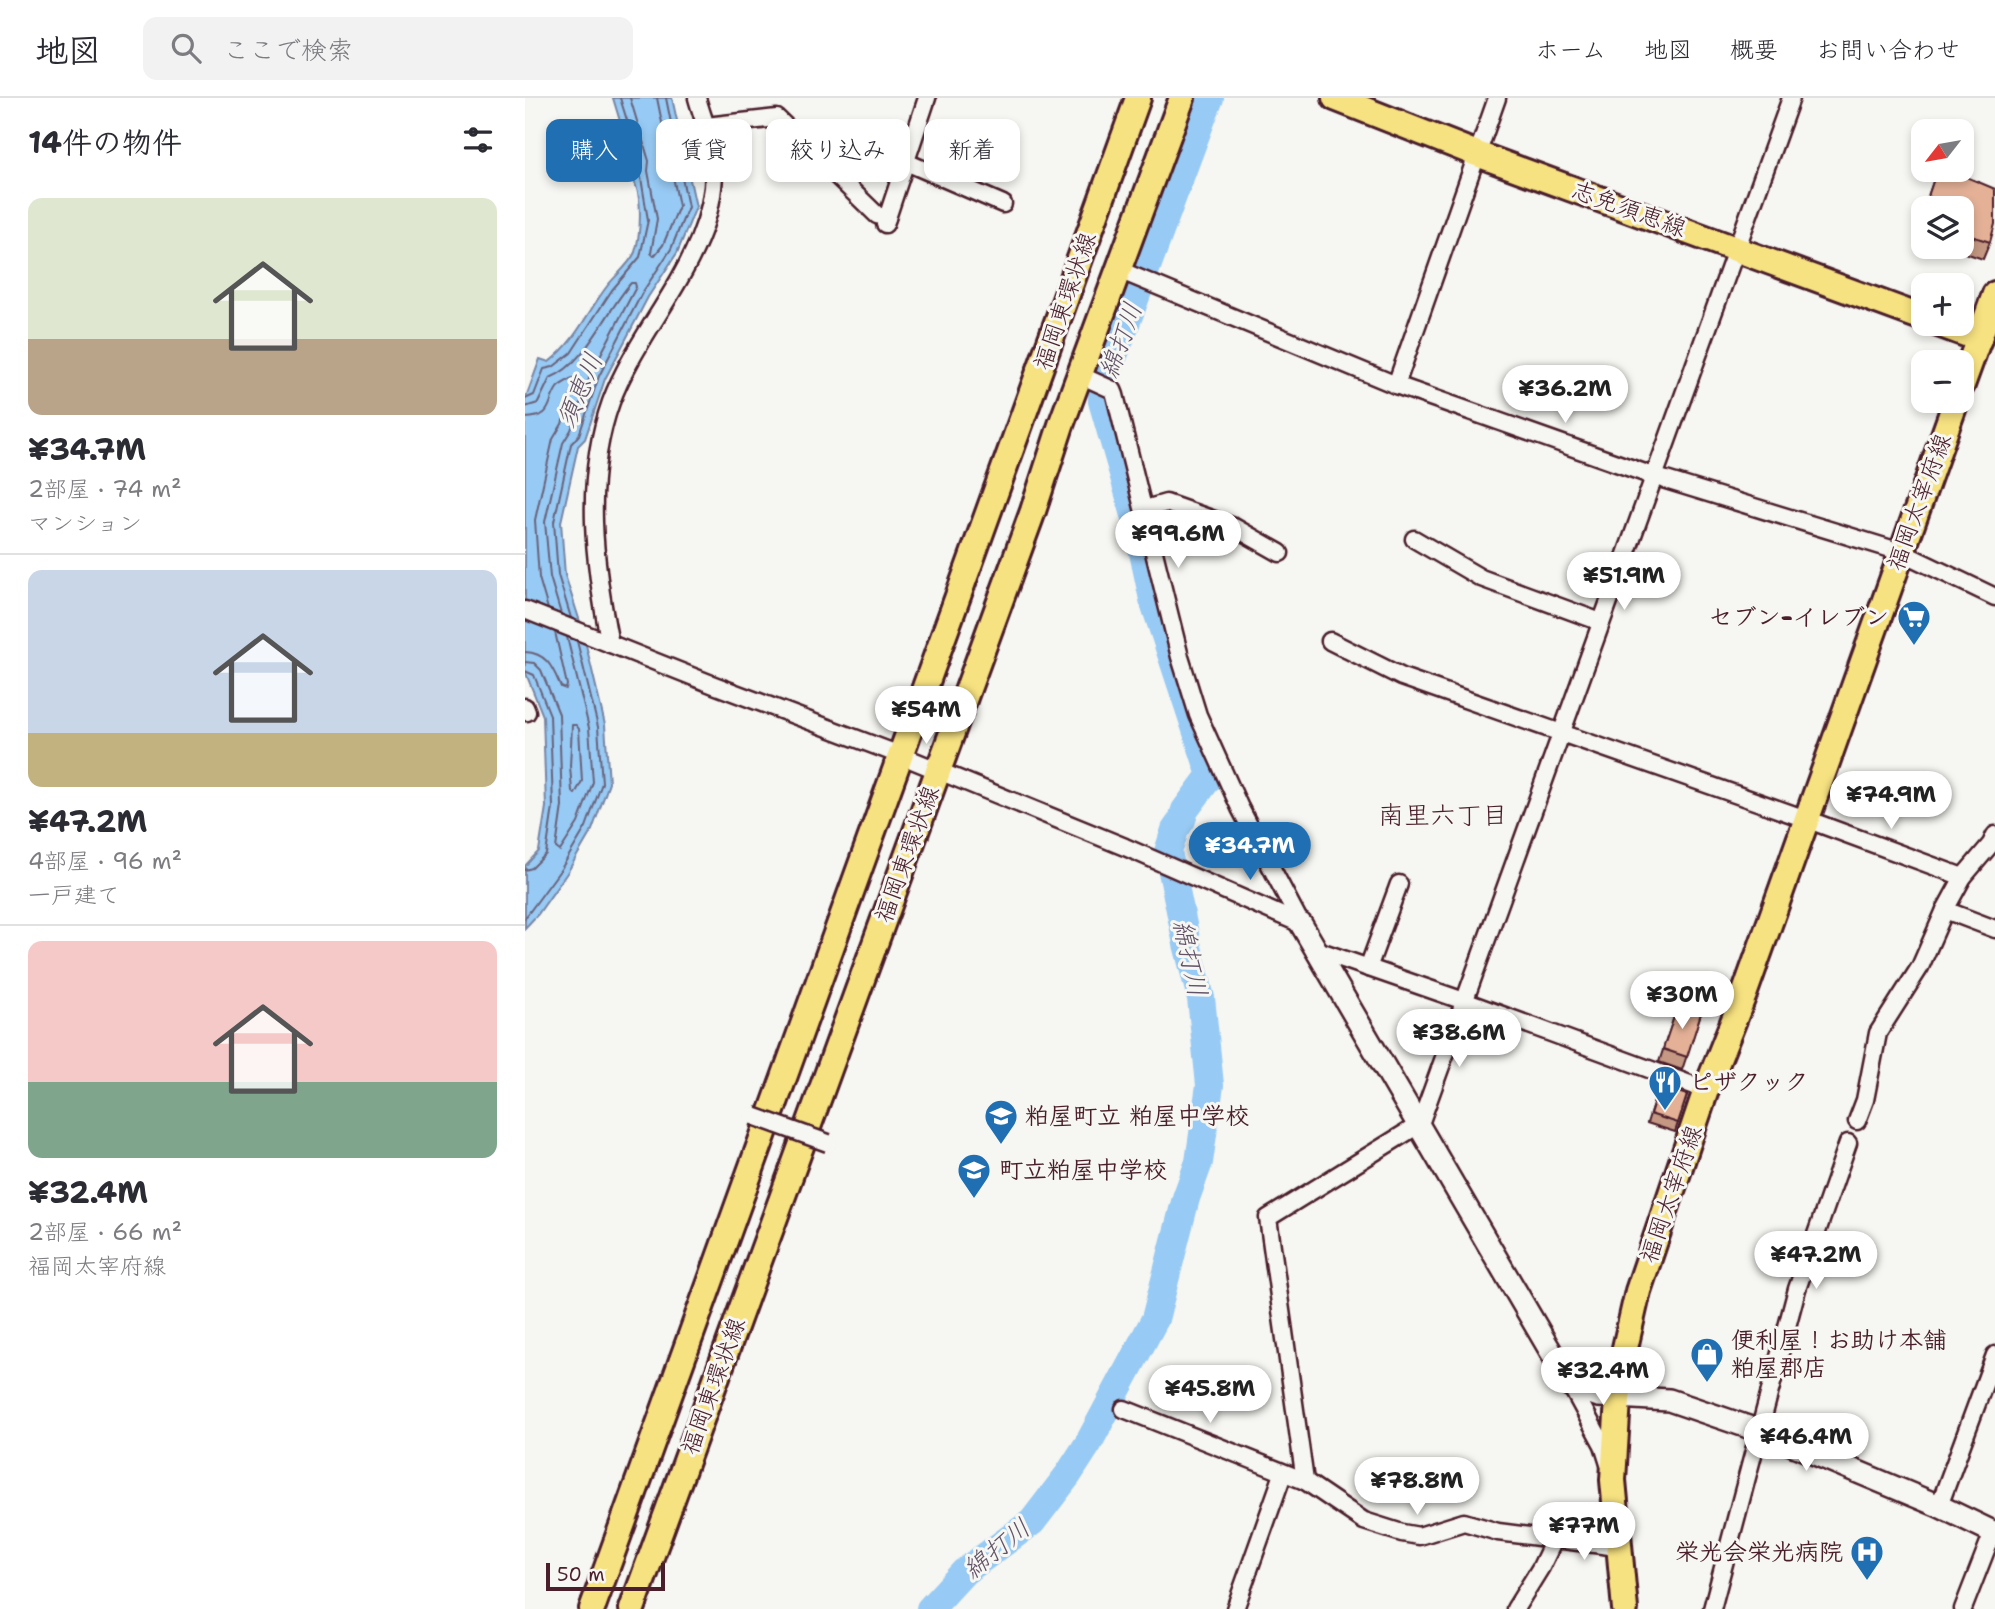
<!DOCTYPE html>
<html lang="ja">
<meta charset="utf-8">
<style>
:root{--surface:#fff;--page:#f2f2f3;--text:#2b2b33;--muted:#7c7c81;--line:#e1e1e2;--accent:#1f6fb2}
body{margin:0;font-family:"Shantell Sans","Klee One",sans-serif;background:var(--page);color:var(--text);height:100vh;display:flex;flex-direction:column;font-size:26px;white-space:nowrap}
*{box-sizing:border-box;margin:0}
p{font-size:23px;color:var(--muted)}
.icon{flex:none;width:38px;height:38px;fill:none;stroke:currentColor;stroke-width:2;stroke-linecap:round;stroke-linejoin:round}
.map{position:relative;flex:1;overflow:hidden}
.sheet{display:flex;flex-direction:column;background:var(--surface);width:525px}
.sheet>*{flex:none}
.guide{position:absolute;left:21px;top:21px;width:665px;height:63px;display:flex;gap:14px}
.needle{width:46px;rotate:239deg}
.buttons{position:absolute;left:1386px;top:21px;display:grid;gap:14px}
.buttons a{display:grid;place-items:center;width:63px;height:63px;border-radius:14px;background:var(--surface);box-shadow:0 4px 10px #0003;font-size:35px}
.scale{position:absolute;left:21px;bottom:18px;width:119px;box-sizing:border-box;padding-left:7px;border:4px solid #4a1f2b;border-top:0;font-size:19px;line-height:24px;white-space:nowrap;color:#4a1f2b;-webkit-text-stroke:5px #f6f6f2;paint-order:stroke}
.price{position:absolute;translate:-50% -60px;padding:0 16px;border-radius:24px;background:#fff;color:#222;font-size:23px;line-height:46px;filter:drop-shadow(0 2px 4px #0008)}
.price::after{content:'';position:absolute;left:50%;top:42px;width:21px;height:16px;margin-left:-10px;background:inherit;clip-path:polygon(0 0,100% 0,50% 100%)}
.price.selected{background:var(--accent);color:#fff}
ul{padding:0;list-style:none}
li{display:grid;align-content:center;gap:14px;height:371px;padding:0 28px}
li+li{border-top:2px solid var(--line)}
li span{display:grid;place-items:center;height:217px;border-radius:14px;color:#555}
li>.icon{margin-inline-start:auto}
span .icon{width:126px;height:126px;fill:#fffc;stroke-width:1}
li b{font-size:30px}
h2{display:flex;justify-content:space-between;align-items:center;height:84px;padding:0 28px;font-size:30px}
.pill{padding:0 24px;border-radius:14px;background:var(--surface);box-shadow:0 4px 10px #0003;font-size:24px;line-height:63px}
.pill.selected{background:var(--accent);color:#fff}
header{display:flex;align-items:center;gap:42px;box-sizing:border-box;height:98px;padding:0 35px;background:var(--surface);border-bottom:2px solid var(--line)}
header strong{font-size:33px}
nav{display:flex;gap:38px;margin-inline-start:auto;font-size:24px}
.search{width:490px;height:63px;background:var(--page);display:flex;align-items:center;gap:18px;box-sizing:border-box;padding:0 24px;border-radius:14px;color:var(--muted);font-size:26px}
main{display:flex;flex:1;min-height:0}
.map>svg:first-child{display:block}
.water{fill:#97caf4;stroke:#7886a4;stroke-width:2}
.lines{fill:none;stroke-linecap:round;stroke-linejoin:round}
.shore{stroke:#69637b;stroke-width:2}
.river{stroke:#97caf4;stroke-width:28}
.street-casing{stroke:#4a1f2b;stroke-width:21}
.secondary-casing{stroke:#4a1f2b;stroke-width:26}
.primary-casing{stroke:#4a1f2b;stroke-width:30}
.street{stroke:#f6f6f2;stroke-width:16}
.secondary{stroke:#f6f6f2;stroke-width:21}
.primary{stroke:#f7e281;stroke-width:24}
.street-bridge-casing{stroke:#4a1f2b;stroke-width:21;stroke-linecap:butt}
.street-bridge{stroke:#f6f6f2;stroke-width:16}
.wall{fill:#c49882;stroke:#4a1f2b;stroke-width:2}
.building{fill:#e4b197;stroke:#4a1f2b;stroke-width:2}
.labels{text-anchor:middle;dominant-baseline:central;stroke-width:6;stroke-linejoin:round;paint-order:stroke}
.street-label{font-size:24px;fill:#4a1f2b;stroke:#f6f6f2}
.poi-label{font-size:24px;font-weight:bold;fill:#4a1f2b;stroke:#f6f6f2;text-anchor:start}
.water-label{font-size:26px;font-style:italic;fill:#615267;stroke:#f6f6f2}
.neighbourhood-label{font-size:26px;fill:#4a1f2b;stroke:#f6f6f2}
</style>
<header>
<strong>地図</strong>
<div class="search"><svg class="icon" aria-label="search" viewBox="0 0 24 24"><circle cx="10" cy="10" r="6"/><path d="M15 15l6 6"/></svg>ここで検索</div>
<nav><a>ホーム</a><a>地図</a><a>概要</a><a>お問い合わせ</a></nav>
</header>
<main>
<section class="sheet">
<h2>14件の物件<svg class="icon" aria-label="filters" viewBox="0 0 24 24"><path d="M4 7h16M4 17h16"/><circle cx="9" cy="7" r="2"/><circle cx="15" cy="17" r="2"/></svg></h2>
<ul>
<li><span style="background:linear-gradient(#dfe7d0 65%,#b9a48a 0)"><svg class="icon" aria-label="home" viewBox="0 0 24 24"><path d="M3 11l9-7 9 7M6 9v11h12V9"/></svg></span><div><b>¥34.7M</b><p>2部屋 · 74 m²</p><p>マンション</p></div></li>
<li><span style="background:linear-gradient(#c9d6e8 75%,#c2b280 0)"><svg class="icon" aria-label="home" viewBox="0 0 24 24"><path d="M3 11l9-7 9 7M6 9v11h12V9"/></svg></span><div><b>¥47.2M</b><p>4部屋 · 96 m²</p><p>一戸建て</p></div></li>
<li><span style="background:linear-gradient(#f6c9c9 65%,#7fa58c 0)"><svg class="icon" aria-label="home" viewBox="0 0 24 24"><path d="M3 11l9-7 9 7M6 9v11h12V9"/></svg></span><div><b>¥32.4M</b><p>2部屋 · 66 m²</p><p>福岡太宰府線</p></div></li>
</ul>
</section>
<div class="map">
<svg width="1470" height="1511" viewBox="0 0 1470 1511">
<rect width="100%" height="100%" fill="#f6f6f2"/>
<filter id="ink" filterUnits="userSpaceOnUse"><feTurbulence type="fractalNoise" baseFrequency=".0143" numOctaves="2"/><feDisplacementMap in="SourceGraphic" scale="14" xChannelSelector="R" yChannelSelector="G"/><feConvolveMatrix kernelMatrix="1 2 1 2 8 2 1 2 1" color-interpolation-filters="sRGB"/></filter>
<g filter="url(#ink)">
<path class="water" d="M88,0H147L171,109L152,155L123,199L80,281L60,341L53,348L36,424L40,477L57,530L80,627L84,685L67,732L42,775L13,816L0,830V768L14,753L21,709L18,618L0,573V302L15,261L24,264C52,242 62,214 83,187C91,177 105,166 110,154C116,135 119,90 104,77L108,66Z"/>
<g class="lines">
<g class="shore">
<path d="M105,0L124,63L123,73L132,121L126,155L129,158L138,147L154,108L132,0"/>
<path d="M0,301L9,297L19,271L28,269L46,255L87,192L115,159L123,122L116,80L113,74L115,64L95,0"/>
<path d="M0,309L13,305L25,280C61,266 81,213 106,185H110L111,189L66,275L46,332L38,345L20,424L25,479L36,516"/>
<path d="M0,320C29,319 21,306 32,290C35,286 43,283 47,280L51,281L37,326L28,341L10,422L14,480L23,511"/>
<path d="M46,520L33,477L29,424L46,346L54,337L74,278L117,195L146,151L163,109L141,0"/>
<path d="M0,554C23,555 28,571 36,589L41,591L42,587L30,534"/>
<path d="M0,564L9,565L16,572L34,616L37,708L31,750L35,753L53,725L68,684L64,630L42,539"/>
<path d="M0,573L9,577L25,617L28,709L21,756L7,770L0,772"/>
<path d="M47,627H51L54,631L57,683L50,696L47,693L45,668Z"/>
<path d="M0,820L36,771L61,729L77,685L73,629L52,543"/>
</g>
<path class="river" d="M405,1511L439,1474L507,1424L543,1377L563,1346L630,1221L661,1100L674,1064L685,987L676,900L662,846L643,754L650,732L657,722L660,712L686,677L628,501L610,417L577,303L578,286C615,191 648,95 685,0"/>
<defs>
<g id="street">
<path d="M181,28L252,20L352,117L362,120"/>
<path d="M381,64L478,106"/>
<path d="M360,126L402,0"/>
<path d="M594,172L871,287L1131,379L1376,454L1470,499"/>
<path d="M555,277L588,292L590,297L655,559L673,617L715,710L776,826"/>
<path d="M871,287L972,0"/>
<path d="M620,411L641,405L709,429L755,455"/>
<path d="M889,441L956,480L1076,524"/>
<path d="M0,512L189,587L375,657L600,749L776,826"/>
<path d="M805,543L877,579L1281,721L1438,779"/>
<path d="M85,546C69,466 58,382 86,304C116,222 199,150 188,56C185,37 177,18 172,0"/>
<path d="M0,609L2,614"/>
<path d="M1420,812L1470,831"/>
<path d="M792,852L939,903L1181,992"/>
<path d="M843,870L874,786"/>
<path d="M1332,1023L1340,1002L1353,935L1395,869L1420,812L1438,779L1466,746L1470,737"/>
<path d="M1046,1288L1078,1347L1084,1366"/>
<path d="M599,1311L780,1383L839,1423L877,1435L894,1438L939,1424L973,1434L1093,1449"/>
<path d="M780,1383L743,1120L895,1026L1266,0"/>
<path d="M1414,1408L1470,1257"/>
<path d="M710,1511L758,1376"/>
<path d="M990,1511L1016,1469L1029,1442"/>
<path d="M1187,1511L1272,1191L1323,1045"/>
<path d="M1438,1511L1468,1434"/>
</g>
<path id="secondary" d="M776,826L1046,1288L1074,1298L1144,1302L1235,1333L1414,1408L1470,1435"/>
<g id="primary">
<path d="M810,0L952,56L1398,220"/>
<path d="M1413,226L1454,241"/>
<path d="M1437,287L1470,196"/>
<path d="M67,1511L613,0"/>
<path d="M107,1511L508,413L536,327L657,0"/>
<path d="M1100,1511L1088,1382L1093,1301L1100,1250L1113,1193L1181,992L1220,894L1431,303"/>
</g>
</defs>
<use href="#street" class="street-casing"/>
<use href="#secondary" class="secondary-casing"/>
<use href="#primary" class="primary-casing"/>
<use href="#street" class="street"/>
<use href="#secondary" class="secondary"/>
<use href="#primary" class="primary"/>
<defs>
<path id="street-bridge" d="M228,1018L303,1045"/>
</defs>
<use href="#street-bridge" class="street-bridge-casing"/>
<use href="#street-bridge" class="street-bridge"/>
</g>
<g class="wall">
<path d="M1412,72L1465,144L1458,161L1422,149H1437V110H1399Z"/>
<path d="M1398,112V141L1390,138Z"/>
<path d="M1153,907L1176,915L1157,972L1134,964Z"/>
<path d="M1134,988L1162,997L1150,1034L1122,1025Z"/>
</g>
<g class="building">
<path d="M1412,72H1425L1470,91V126L1465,144L1437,135V110H1399Z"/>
<path d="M1153,907L1176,915L1162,959L1138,951Z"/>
<path d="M1134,988L1162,997L1153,1025L1125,1016Z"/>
</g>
</g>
<defs>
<symbol id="supermarket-pin" viewBox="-11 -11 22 30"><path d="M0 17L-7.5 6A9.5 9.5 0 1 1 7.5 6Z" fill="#1f6fb2" stroke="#f6f6f2"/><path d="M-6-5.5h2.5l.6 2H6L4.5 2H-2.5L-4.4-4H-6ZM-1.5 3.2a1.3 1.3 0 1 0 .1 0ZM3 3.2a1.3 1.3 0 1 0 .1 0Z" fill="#fff"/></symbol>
<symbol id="restaurant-pin" viewBox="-11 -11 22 30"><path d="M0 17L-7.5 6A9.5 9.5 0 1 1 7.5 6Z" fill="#1f6fb2" stroke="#f6f6f2"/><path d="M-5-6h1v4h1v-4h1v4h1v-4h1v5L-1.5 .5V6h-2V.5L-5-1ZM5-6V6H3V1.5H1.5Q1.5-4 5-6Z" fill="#fff"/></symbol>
<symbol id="school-pin" viewBox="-11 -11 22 30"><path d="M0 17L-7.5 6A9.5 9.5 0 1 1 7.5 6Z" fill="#1f6fb2" stroke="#f6f6f2"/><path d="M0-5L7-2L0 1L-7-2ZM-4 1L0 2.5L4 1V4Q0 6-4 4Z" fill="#fff"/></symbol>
<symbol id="shop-pin" viewBox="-11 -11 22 30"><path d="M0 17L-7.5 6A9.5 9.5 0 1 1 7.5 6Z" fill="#1f6fb2" stroke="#f6f6f2"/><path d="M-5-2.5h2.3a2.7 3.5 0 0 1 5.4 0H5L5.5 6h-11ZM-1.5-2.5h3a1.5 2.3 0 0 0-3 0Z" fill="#fff"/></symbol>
<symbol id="hospital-pin" viewBox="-11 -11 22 30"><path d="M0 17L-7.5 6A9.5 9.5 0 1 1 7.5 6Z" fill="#1f6fb2" stroke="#f6f6f2"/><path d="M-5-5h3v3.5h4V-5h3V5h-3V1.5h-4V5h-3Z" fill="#fff"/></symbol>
</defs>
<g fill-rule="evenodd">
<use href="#supermarket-pin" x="1370" y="500" width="38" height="52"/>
<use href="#restaurant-pin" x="1121" y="965" width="38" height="52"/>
<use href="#school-pin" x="457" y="999" width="38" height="52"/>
<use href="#school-pin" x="430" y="1053" width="38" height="52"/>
<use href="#shop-pin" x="1163" y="1237" width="38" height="52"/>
<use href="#hospital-pin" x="1323" y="1435" width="38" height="52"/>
</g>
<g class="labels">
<g class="street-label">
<text transform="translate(1104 111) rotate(20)">志免須恵線</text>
<text transform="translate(540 203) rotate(-71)">福岡東環状線</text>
<text transform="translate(1394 404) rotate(-70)">福岡太宰府線</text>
<text transform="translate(382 756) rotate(-70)">福岡東環状線</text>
<text transform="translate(1146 1096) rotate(-71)">福岡太宰府線</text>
<text transform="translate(188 1288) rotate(-70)">福岡東環状線</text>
</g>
<g class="poi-label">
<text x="1364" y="519" text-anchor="end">セブン-イレブン</text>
<text x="1164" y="984">ピザクック</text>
<text x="500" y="1018">粕屋町立 粕屋中学校</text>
<text x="474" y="1072">町立粕屋中学校</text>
<text x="1206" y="1242">便利屋！お助け本舗<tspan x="1206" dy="28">粕屋郡店</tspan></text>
<text x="1318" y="1454" text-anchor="end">栄光会栄光病院</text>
</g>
<g class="water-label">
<text transform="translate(595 242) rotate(-70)">綿打川</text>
<text transform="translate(54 292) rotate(-67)">須恵川</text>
<text transform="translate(666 860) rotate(78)">綿打川</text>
<text transform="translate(471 1450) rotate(-39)">綿打川</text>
</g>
<g class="neighbourhood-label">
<text x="918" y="716">南里六丁目</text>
</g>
</g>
</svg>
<div class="buttons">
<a><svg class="needle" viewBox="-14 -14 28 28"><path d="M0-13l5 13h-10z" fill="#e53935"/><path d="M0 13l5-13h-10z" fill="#7c7c81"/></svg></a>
<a><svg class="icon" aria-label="layers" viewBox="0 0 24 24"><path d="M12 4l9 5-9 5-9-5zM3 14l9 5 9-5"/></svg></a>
<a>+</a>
<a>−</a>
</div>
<div class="scale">50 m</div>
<b class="price" style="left:1040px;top:327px">¥36.2M</b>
<b class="price" style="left:653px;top:472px">¥99.6M</b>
<b class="price" style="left:1099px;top:514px">¥51.9M</b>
<b class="price" style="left:401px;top:648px">¥54M</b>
<b class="price" style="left:1366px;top:733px">¥74.9M</b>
<b class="price selected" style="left:725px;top:784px">¥34.7M</b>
<b class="price" style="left:1157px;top:933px">¥30M</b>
<b class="price" style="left:934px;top:971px">¥38.6M</b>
<b class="price" style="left:1291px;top:1193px">¥47.2M</b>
<b class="price" style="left:1078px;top:1309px">¥32.4M</b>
<b class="price" style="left:685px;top:1327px">¥45.8M</b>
<b class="price" style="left:1281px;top:1375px">¥46.4M</b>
<b class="price" style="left:892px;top:1419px">¥78.8M</b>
<b class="price" style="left:1059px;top:1464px">¥77M</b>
<div class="guide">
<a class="pill selected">購入</a>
<a class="pill">賃貸</a>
<a class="pill">絞り込み</a>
<a class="pill">新着</a>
</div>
</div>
</main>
